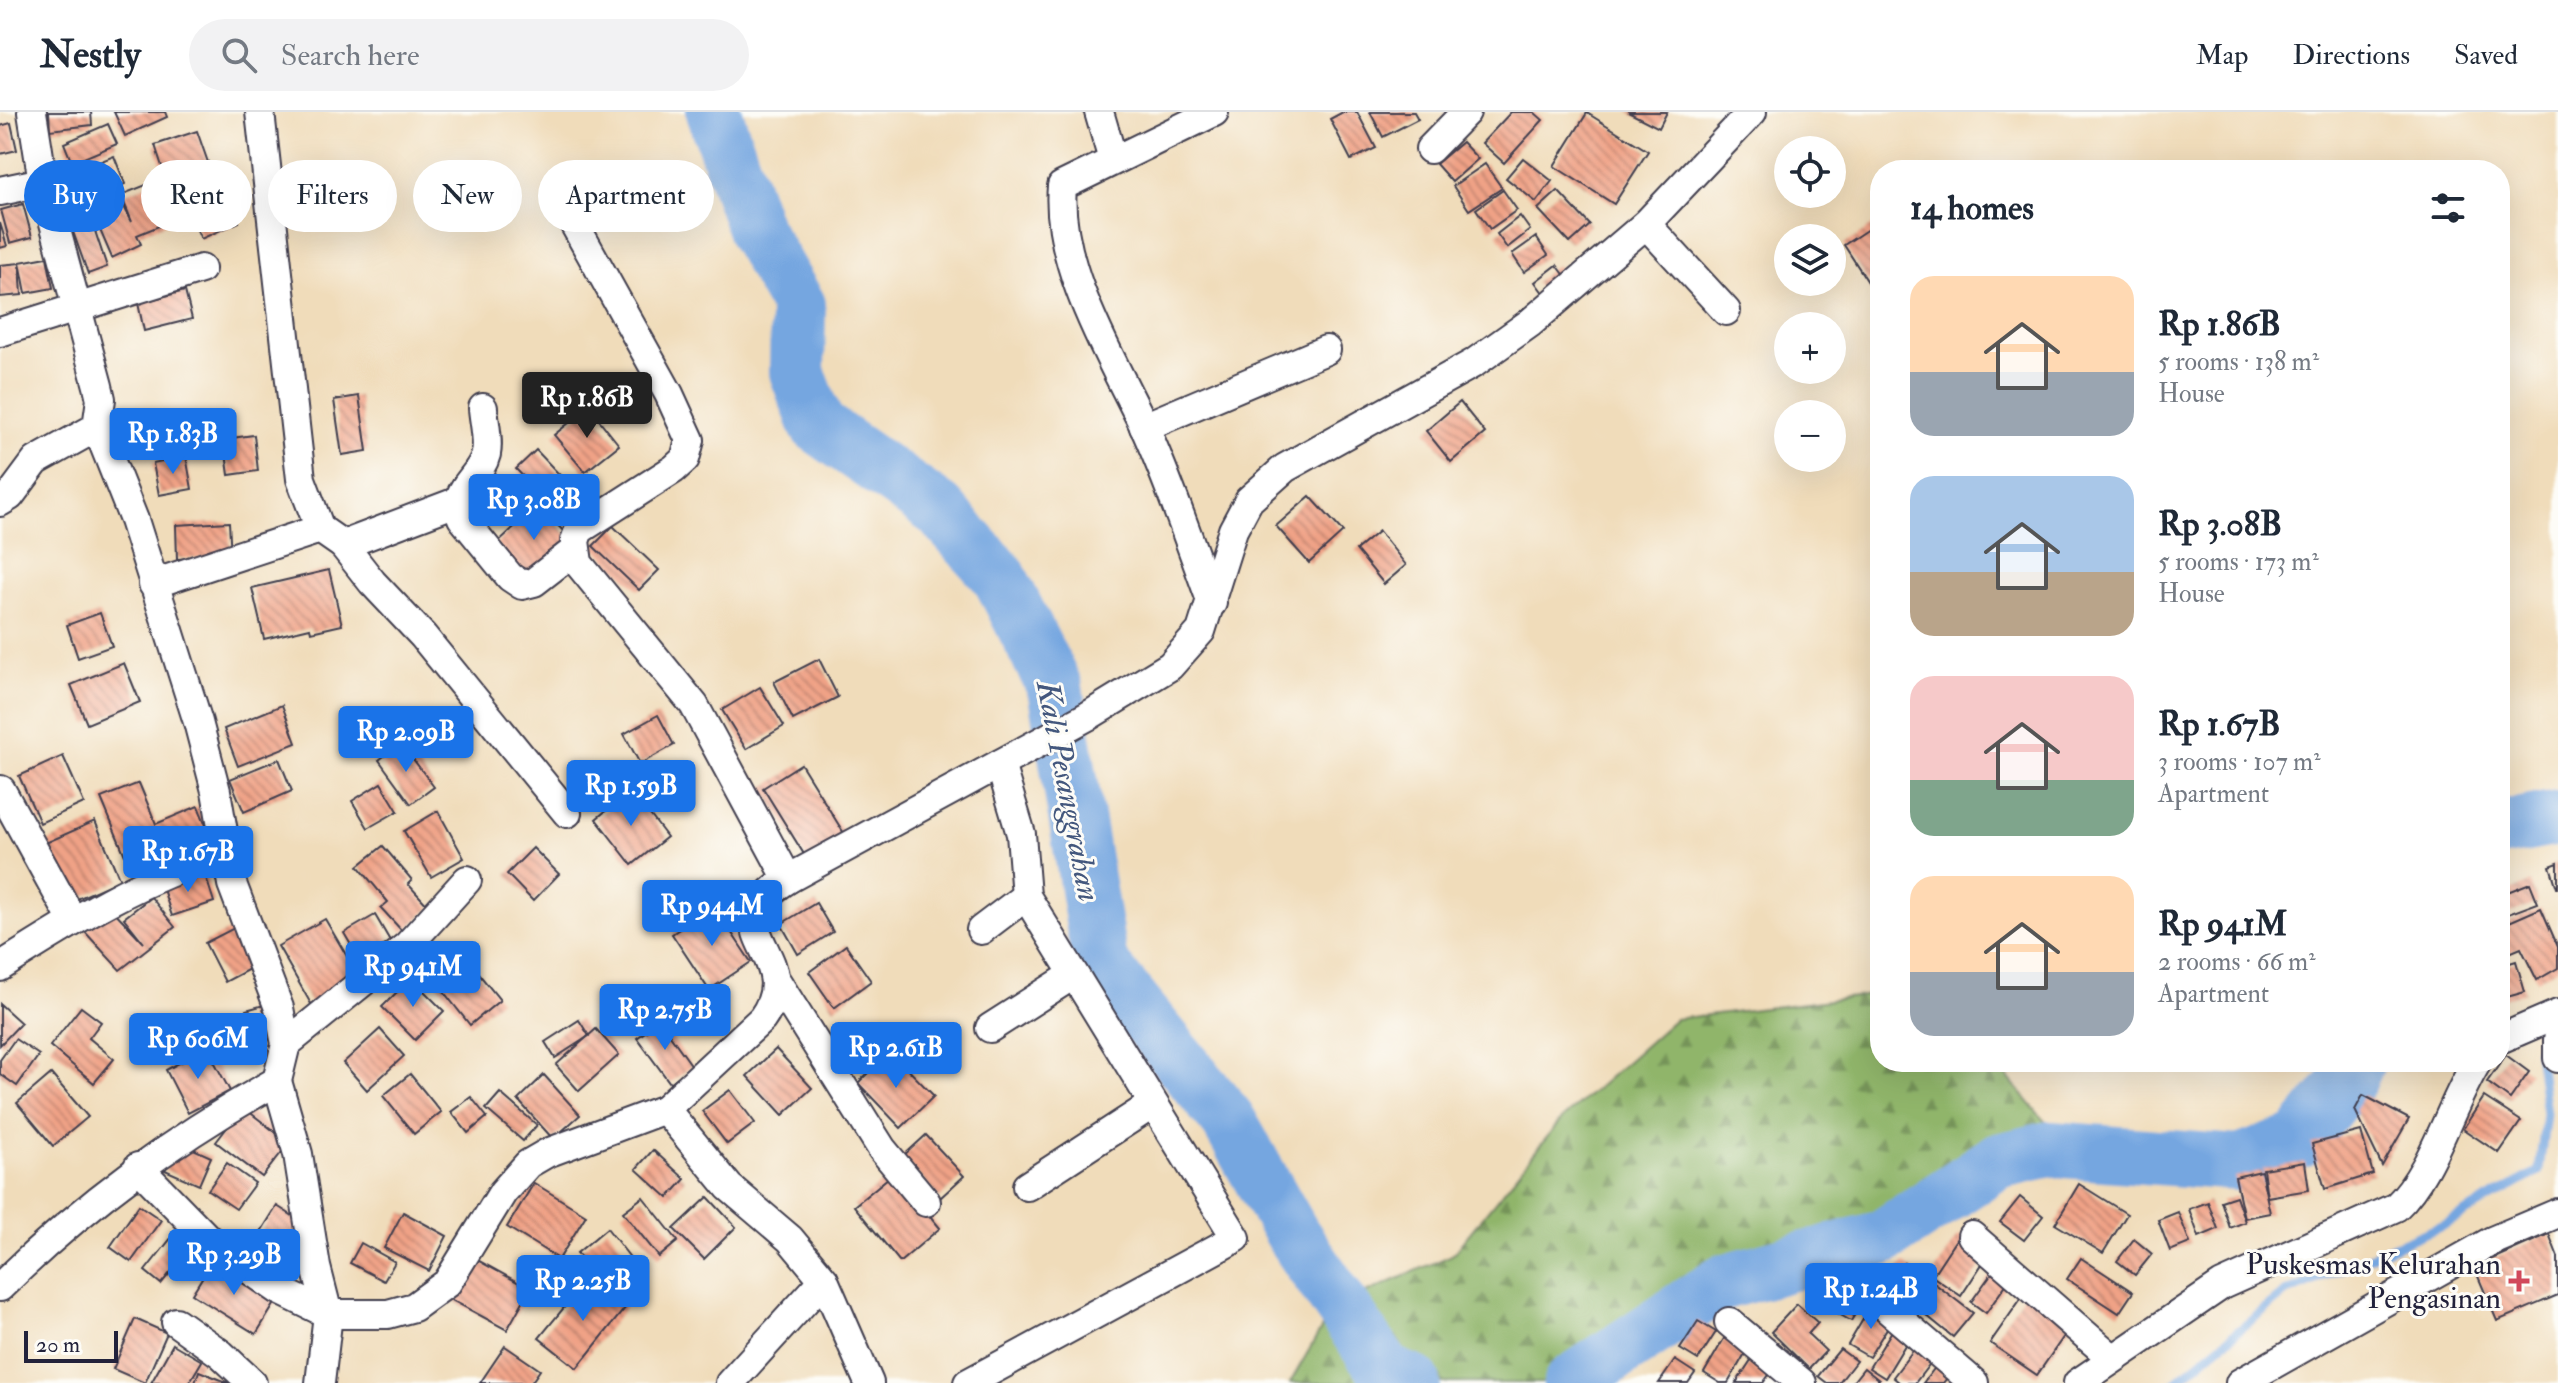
<!DOCTYPE html>
<meta charset="utf-8">
<style>
:root{--surface:#fff;--page:#f2f2f3;--text:#1f2937;--muted:#747a83;--line:#e0e1e3;--accent:#1a73e8}
body{margin:0;font-family:"IM FELL Double Pica",serif;background:var(--page);color:var(--text);height:100vh;display:flex;flex-direction:column;font-size:30px;white-space:nowrap}
*{box-sizing:border-box;margin:0}
p{font-size:26px;color:var(--muted)}
.icon{flex:none;width:44px;height:44px;fill:none;stroke:currentColor;stroke-width:2;stroke-linecap:round;stroke-linejoin:round}
.map{position:relative;flex:1;overflow:hidden}
.side{position:absolute;left:1870px;top:48px;width:640px;height:912px;display:flex;flex-direction:column;background:var(--surface);border-radius:32px;box-shadow:0 8px 32px #0002}
.side>*{flex:none}
.guide{position:absolute;left:24px;top:48px;width:760px;height:72px;display:flex;gap:16px}
.buttons{position:absolute;left:1774px;top:24px;display:grid;gap:16px}
.buttons a{display:grid;place-items:center;width:72px;height:72px;border-radius:50%;background:var(--surface);box-shadow:0 8px 32px #0002;font-size:40px}
.scale{position:absolute;left:24px;bottom:20px;width:94px;box-sizing:border-box;padding-left:8px;border:4px solid #22223b;border-top:0;font-size:22px;line-height:28px;white-space:nowrap;color:#22223b;-webkit-text-stroke:6px #fdfcf7;paint-order:stroke}
.price{position:absolute;translate:-50% -68px;padding:0 18px;border-radius:8px;background:var(--accent);color:#fff;font-size:26px;line-height:52px;filter:drop-shadow(0 2px 4px #0008)}
.price::after{content:'';position:absolute;left:50%;top:48px;width:24px;height:18px;margin-left:-12px;background:inherit;clip-path:polygon(0 0,100% 0,50% 100%)}
.price.on{background:#222;color:#fff}
ul{padding:0;list-style:none}
li{display:flex;align-items:center;gap:24px;height:200px;padding:0 40px}
li span{display:grid;place-items:center;flex:none;width:224px;height:160px;border-radius:24px;color:#555}
li>.icon{margin-inline-start:auto}
span .icon{width:96px;height:96px;fill:#fffc;stroke-width:1}
li b{font-size:34px}
h2{display:flex;justify-content:space-between;align-items:center;height:96px;padding:0 40px;font-size:34px}
.pill{padding:0 28px;border-radius:36px;background:var(--surface);box-shadow:0 8px 32px #0002;font-size:28px;line-height:72px}
.pill.on{background:var(--accent);color:#fff}
header{display:flex;align-items:center;gap:48px;box-sizing:border-box;height:112px;padding:0 40px;background:var(--surface);border-bottom:2px solid var(--line)}
header strong{font-size:38px}
nav{display:flex;gap:44px;margin-inline-start:auto;font-size:28px}
.search{width:560px;height:72px;background:var(--page);display:flex;align-items:center;gap:20px;box-sizing:border-box;padding:0 28px;border-radius:44px;color:var(--muted);font-size:30px}
.map>svg:first-child{display:block}
.forest{fill:url(#forest-firs);stroke:#596c52;stroke-width:2}
.lines{fill:none;stroke-linecap:round;stroke-linejoin:round}
.stream{stroke:#74a6e0;stroke-width:9}
.river{stroke:#74a6e0;stroke-width:56}
.building{fill:url(#building-back-hatch)}
.street-casing{stroke:#413e4e;stroke-width:32}
.street{stroke:#fff;stroke-width:28}
.poi-dot{fill:#d1495b;stroke:#fdfcf7;stroke-width:3}
.labels{text-anchor:middle;dominant-baseline:central;stroke-width:6;stroke-linejoin:round;paint-order:stroke}
.poi-label{font-size:30px;fill:#22223b;stroke:#fdfcf7;text-anchor:end}
.water-label{font-size:32px;font-style:italic;fill:#43577d;stroke:#fdfcf7}
</style>
<header>
<strong>Nestly</strong>
<div class="search"><svg class="icon" aria-label="search" viewBox="0 0 24 24"><circle cx="10" cy="10" r="6"/><path d="M15 15l6 6"/></svg>Search here</div>
<nav><a>Map</a><a>Directions</a><a>Saved</a></nav>
</header>
<div class="map">
<svg width="2558" height="1271" viewBox="0 0 2558 1271">
<defs>
<pattern id="forest-firs" width="22" height="20" patternUnits="userSpaceOnUse" patternTransform="scale(2)"><rect width="22" height="20" fill="#90b56a"/><path d="M5 1l3.5 6h-7zM16 11l3.5 6h-7z" fill="#759358"/></pattern>
<pattern id="building-back-hatch" width="6" height="6" patternUnits="userSpaceOnUse" patternTransform="scale(2)"><rect width="6" height="6" fill="#f0a286"/><path d="M-1 5l2 2M0 0l6 6M5-1l2 2" fill="none" stroke="#c2846f"/></pattern>
</defs>
<rect width="100%" height="100%" fill="#fdfcf7"/>
<filter id="ink" filterUnits="userSpaceOnUse"><feTurbulence type="fractalNoise" baseFrequency=".0125" numOctaves="2"/><feDisplacementMap in="SourceGraphic" scale="16" xChannelSelector="R" yChannelSelector="G"/><feConvolveMatrix kernelMatrix="1 2 1 2 8 2 1 2 1" color-interpolation-filters="sRGB"/></filter>
<filter id="wash" filterUnits="userSpaceOnUse"><feTurbulence type="fractalNoise" baseFrequency=".006" numOctaves="4" result="noise"/><feDisplacementMap in="SourceGraphic" scale="32" xChannelSelector="R" yChannelSelector="G"/><feGaussianBlur stdDeviation="1.8" result="paint"/><feColorMatrix in="noise" values="0 0 0 0 0 0 0 0 0 0 0 0 0 0 0 0 0 1.4 0 .05"/><feComposite in="paint" operator="in"/></filter>
<g filter="url(#wash)">
<rect width="100%" height="100%" fill="#f0dcba"/>
<path class="forest" d="M1880,882V950H1995L2069,1038L1990,1040L1901,1122L1810,1154L1689,1190L1568,1271H1393L1377,1263L1371,1271H1290L1334,1195L1452,1143L1561,1008L1675,907Z"/>
<g class="lines">
<path class="stream" d="M2174,1271L2285,1181L2444,1113L2539,1059L2546,1001L2538,939L2551,920"/>
<g class="river">
<path d="M714,0L755,119L798,193L797,260L817,313L939,398L999,464L1055,576L1100,851L1228,1008L1292,1122L1387,1261L1413,1271"/>
<path d="M2500,717L2558,706"/>
<path d="M1571,1271L1723,1170L1882,1126L1998,1049L2050,1037L2239,1051L2299,1029L2350,966L2357,950"/>
</g>
</g>
<g id="blocks">
<g class="building">
<path d="M49,0H91L92,13L50,18Z"/>
<path d="M114,0H165L167,5L125,24Z"/>
<path d="M1343,0H1357L1376,36L1351,48L1330,7Z"/>
<path d="M1370,0H1414L1418,7L1383,25Z"/>
<path d="M1511,0H1534L1543,8L1504,51L1482,31Z"/>
<path d="M1628,0H1667L1659,16Z"/>
<path d="M1587,1L1648,39L1614,92L1554,54Z"/>
<path d="M11,11L17,38L0,42V14Z"/>
<path d="M108,12L117,32L72,51L64,31Z"/>
<path d="M197,19L211,59L168,73L155,33Z"/>
<path d="M1462,30L1478,47L1452,70L1436,52Z"/>
<path d="M114,44L125,72L88,88L76,59Z"/>
<path d="M1523,46L1552,69L1536,90L1506,66Z"/>
<path d="M1485,52L1502,76L1469,98L1453,74Z"/>
<path d="M161,67L176,107L137,123L141,132L112,146L94,104L122,91L132,110L121,83Z"/>
<path d="M1503,78L1517,98L1490,117L1476,97Z"/>
<path d="M1558,79L1590,113L1570,131L1538,97Z"/>
<path d="M228,86L239,110L201,127L190,102Z"/>
<path d="M23,92L32,125L10,131L1,98Z"/>
<path d="M90,104L107,155L88,162L70,111Z"/>
<path d="M1520,104L1530,118L1507,136L1497,122Z"/>
<path d="M1880,109V162L1868,170L1844,133Z"/>
<path d="M0,111L7,134L0,136Z"/>
<path d="M1536,125L1548,143L1524,160L1512,142Z"/>
<path d="M47,145L53,176L26,181L20,150Z"/>
<path d="M20,151L22,183L0,185V153Z"/>
<path d="M1557,153L1569,169L1547,186L1535,170Z"/>
<path d="M185,179L192,207L144,219L138,191Z"/>
<path d="M359,284L367,339L342,343L334,288Z"/>
<path d="M1460,290L1485,321L1451,350L1426,319Z"/>
<path d="M589,295L619,333L585,360L554,323Z"/>
<path d="M203,305L209,331L152,343L147,317Z"/>
<path d="M254,323L258,359L229,363L224,327Z"/>
<path d="M536,338L574,378L554,397L516,357Z"/>
<path d="M186,344L192,377L159,383L153,351Z"/>
<path d="M1310,384L1343,420L1309,451L1276,414Z"/>
<path d="M538,393L572,428L530,468L496,432Z"/>
<path d="M229,410L231,444L177,447L176,413Z"/>
<path d="M613,414L659,458L639,478L593,434Z"/>
<path d="M1379,419L1406,453L1384,472L1356,438Z"/>
<path d="M329,458L342,513L311,520L310,516L264,527L252,476Z"/>
<path d="M100,501L112,534L78,546L67,513Z"/>
<path d="M819,547L838,585L793,608L774,570Z"/>
<path d="M124,551L140,590L87,612L71,573Z"/>
<path d="M760,575L784,614L746,637L722,598Z"/>
<path d="M282,593L296,631L238,654L224,617Z"/>
<path d="M658,603L674,633L640,652L624,622Z"/>
<path d="M401,631L434,675L411,692L379,648Z"/>
<path d="M63,644L84,691L40,711L19,664Z"/>
<path d="M279,647L292,679L244,700L230,667Z"/>
<path d="M801,652L845,723L807,747L763,676Z"/>
<path d="M139,671L156,712L198,694L216,737L174,755L164,731L126,746L101,686Z"/>
<path d="M381,671L398,699L368,716L352,689Z"/>
<path d="M631,678L667,725L632,753L596,707Z"/>
<path d="M438,699L464,746L431,765L404,719Z"/>
<path d="M95,709L120,768L66,792L41,733Z"/>
<path d="M383,734L412,768L408,772L430,796L403,820L381,796L388,790L358,754Z"/>
<path d="M533,736L559,762L533,789L507,762Z"/>
<path d="M2558,751V776H2557L2550,754Z"/>
<path d="M204,759L214,790L172,804L162,774Z"/>
<path d="M2530,771L2538,791L2503,804L2500,783Z"/>
<path d="M151,785L175,815L120,858L85,820L111,796L144,831L124,806Z"/>
<path d="M816,791L833,820L798,842L781,812Z"/>
<path d="M714,794L751,850L709,878L672,822Z"/>
<path d="M2541,796L2558,835V856L2537,868L2521,836L2507,842L2500,827V814Z"/>
<path d="M375,803L393,834L362,852L344,821Z"/>
<path d="M325,807L359,865L311,892L278,834Z"/>
<path d="M236,815L255,854L225,870L205,831Z"/>
<path d="M846,833L871,869L834,896L809,860Z"/>
<path d="M466,846L500,888L470,913L436,870Z"/>
<path d="M2516,849L2525,880L2500,887V854Z"/>
<path d="M411,866L444,899L415,928L382,895Z"/>
<path d="M275,890L284,923L255,931L246,898Z"/>
<path d="M0,892L21,911L0,933Z"/>
<path d="M81,895L101,910L89,926L114,947L94,971L50,934Z"/>
<path d="M579,908L589,924L555,946L545,930Z"/>
<path d="M660,909L692,954L670,971L637,926Z"/>
<path d="M380,917L404,944L367,978L343,951Z"/>
<path d="M596,917L619,943L579,979L556,953Z"/>
<path d="M15,927L39,943L17,974L0,962V948Z"/>
<path d="M207,936L230,979L188,1001L166,958Z"/>
<path d="M776,937L812,976L783,1003L747,964Z"/>
<path d="M890,939L934,984L901,1016L858,971Z"/>
<path d="M2506,943L2529,960L2510,987L2487,970Z"/>
<path d="M51,962L88,1005L53,1034L17,991Z"/>
<path d="M410,962L441,1000L414,1022L383,984Z"/>
<path d="M544,963L580,1003L553,1027L518,988Z"/>
<path d="M730,978L755,1011L727,1032L702,999Z"/>
<path d="M500,981L537,1013L523,1029L486,997Z"/>
<path d="M2363,983L2409,1007L2382,1054L2355,998Z"/>
<path d="M471,985L487,1005L468,1021L451,1000Z"/>
<path d="M2484,985L2521,1009L2499,1041L2463,1017Z"/>
<path d="M243,995L289,1031L262,1065L216,1030Z"/>
<path d="M2361,1019L2373,1062L2325,1077L2312,1032Z"/>
<path d="M926,1023L964,1064L940,1086L902,1045Z"/>
<path d="M178,1030L211,1045L199,1073L165,1058Z"/>
<path d="M653,1038L685,1067L668,1086L636,1057Z"/>
<path d="M2305,1050L2309,1078L2267,1085L2263,1057Z"/>
<path d="M227,1051L255,1071L236,1097L208,1078Z"/>
<path d="M2261,1059L2270,1101L2244,1106L2235,1065Z"/>
<path d="M894,1061L940,1116L900,1150L854,1094Z"/>
<path d="M534,1071L586,1103L559,1147L507,1115Z"/>
<path d="M2079,1072L2127,1102L2103,1141L2055,1112Z"/>
<path d="M2236,1084L2245,1110L2230,1116L2221,1089Z"/>
<path d="M643,1085L678,1129L659,1145L623,1100Z"/>
<path d="M708,1085L736,1115L704,1147L674,1117Z"/>
<path d="M2020,1085L2043,1104L2024,1128L2000,1110Z"/>
<path d="M2208,1090L2218,1117L2199,1125L2189,1097Z"/>
<path d="M139,1093L161,1108L131,1150L110,1135Z"/>
<path d="M277,1094L307,1113L282,1153L252,1134Z"/>
<path d="M403,1100L447,1124L429,1159L384,1136Z"/>
<path d="M2178,1100L2190,1131L2170,1139L2158,1108Z"/>
<path d="M607,1116L639,1157L610,1181L577,1141Z"/>
<path d="M176,1120L193,1133L161,1172L145,1159Z"/>
<path d="M2549,1122L2558,1145V1183L2497,1209L2474,1155Z"/>
<path d="M1959,1123L1988,1143L1961,1184L1932,1164Z"/>
<path d="M2134,1127L2152,1142L2135,1163L2117,1149Z"/>
<path d="M361,1131L395,1150L384,1169L350,1151Z"/>
<path d="M470,1144L530,1177L507,1218L448,1186Z"/>
<path d="M2081,1146L2133,1180L2119,1201L2067,1167Z"/>
<path d="M213,1148L277,1188L256,1222L192,1182Z"/>
<path d="M1904,1151L1924,1168L1899,1196L1879,1178Z"/>
<path d="M1994,1158L2009,1168L1986,1201L1971,1190Z"/>
<path d="M589,1165L626,1195L577,1256L539,1226Z"/>
<path d="M1829,1167L1864,1187L1851,1209L1816,1189Z"/>
<path d="M1934,1171L1973,1201L1953,1225L1915,1194Z"/>
<path d="M2025,1181L2071,1214L2037,1263L1990,1231Z"/>
<path d="M1797,1192L1818,1211L1808,1222L1826,1239L1809,1257L1771,1220Z"/>
<path d="M1872,1192L1894,1205L1869,1245L1848,1233Z"/>
<path d="M135,1207L167,1221L145,1271L113,1257Z"/>
<path d="M1698,1209L1716,1220L1698,1248L1680,1237Z"/>
<path d="M1895,1214L1911,1223L1885,1266L1869,1256Z"/>
<path d="M1729,1218L1751,1231L1728,1271H1720L1704,1261Z"/>
<path d="M173,1232L202,1249L189,1271H151Z"/>
<path d="M1918,1232L1935,1245L1915,1271H1900L1893,1265Z"/>
<path d="M505,1234L540,1258L531,1271H480Z"/>
<path d="M1840,1237L1856,1249L1839,1271H1827L1818,1264Z"/>
<path d="M1757,1239L1777,1252L1763,1271H1736Z"/>
<path d="M1675,1248L1695,1261L1688,1271H1659Z"/>
<path d="M1937,1253L1950,1262L1943,1271H1923Z"/>
<path d="M1864,1256L1879,1268L1876,1271H1852Z"/>
<path d="M199,1259L229,1271H195Z"/>
</g>
</g>
</g>
<g filter="url(#ink)">
<use href="#blocks" fill-opacity="0" stroke="#413e4e" stroke-width="2"/>
<g class="lines">
<defs>
<g id="street">
<path d="M32,0L43,70L98,274L101,287L97,315L134,408L198,610L216,679L232,772L279,896L286,932L277,969L298,1042L316,1155L328,1202L320,1271"/>
<path d="M260,0L301,367L320,417L343,433L372,470L423,524L567,701"/>
<path d="M1099,0L1113,48"/>
<path d="M1430,37L1466,0"/>
<path d="M0,79L43,70"/>
<path d="M561,88L669,282L690,328L685,347L674,357L579,418L575,429L578,451L694,593L788,767"/>
<path d="M1646,112L1726,199"/>
<path d="M0,220L201,157"/>
<path d="M483,296C484,310 489,328 486,342C480,367 450,377 462,406L510,465L522,473L534,470L574,439"/>
<path d="M1144,315L1326,238"/>
<path d="M0,390L10,384L36,349L97,315"/>
<path d="M343,433L459,389"/>
<path d="M153,472L320,417"/>
<path d="M1212,491C1190,432 1170,371 1144,314C1111,245 1055,153 1062,74L1214,0"/>
<path d="M1,678L73,809"/>
<path d="M981,818L1026,784"/>
<path d="M0,855C72,809 142,765 225,741"/>
<path d="M777,870L882,1037L926,1090"/>
<path d="M990,916L1073,863"/>
<path d="M2500,927L2558,902"/>
<path d="M2558,928V946"/>
<path d="M286,932L407,834L467,768"/>
<path d="M665,997L729,1075L790,1127L824,1168L869,1271"/>
<path d="M138,1055L215,1134L279,1178L328,1202H388L414,1195L447,1171L503,1080L528,1052L547,1041L665,997L762,907C809,843 706,819 788,767L1088,604L1170,554L1201,519L1233,418L1249,388L1285,356L1474,251L1530,211L1646,112L1752,0"/>
<path d="M1027,1074L1153,992"/>
<path d="M1972,1124L2112,1246"/>
<path d="M0,1175C86,1091 172,1028 277,969"/>
<path d="M1863,1176L1974,1271"/>
<path d="M176,1210L221,1242L252,1271"/>
<path d="M1729,1210L1802,1271"/>
<path d="M730,1271L824,1168"/>
<path d="M968,1271L1236,1126L1026,784L1021,722L1000,652"/>
<path d="M2078,1271L2222,1173L2396,1095C2433,1060 2449,995 2477,950"/>
<path d="M2240,1271L2492,1129L2558,1101"/>
</g>
</defs>
<use href="#street" class="street-casing"/>
<use href="#street" class="street"/>
</g>
</g>
<path class="poi-dot" d="M2515 1157h8v8h8v8h-8v8h-8v-8h-8v-8h8z"/>
<g class="labels">
<g class="poi-label">
<text x="2501" y="1152">Puskesmas Kelurahan<tspan x="2501" dy="34">Pengasinan</tspan></text>
</g>
<g class="water-label">
<text transform="translate(1068 679) rotate(79)">Kali Pesanggrahan</text>
</g>
</g>
</svg>
<div class="buttons">
<a><svg class="icon" aria-label="locate" viewBox="0 0 24 24"><circle cx="12" cy="12" r="6"/><path d="M12 2v4M12 18v4M2 12h4M18 12h4"/></svg></a>
<a><svg class="icon" aria-label="layers" viewBox="0 0 24 24"><path d="M12 4l9 5-9 5-9-5zM3 14l9 5 9-5"/></svg></a>
<a>+</a>
<a>−</a>
</div>
<div class="scale">20 m</div>
<b class="price on" style="left:587px;top:328px">Rp 1.86B</b>
<b class="price" style="left:173px;top:364px">Rp 1.83B</b>
<b class="price" style="left:534px;top:430px">Rp 3.08B</b>
<b class="price" style="left:406px;top:662px">Rp 2.09B</b>
<b class="price" style="left:631px;top:716px">Rp 1.59B</b>
<b class="price" style="left:188px;top:782px">Rp 1.67B</b>
<b class="price" style="left:712px;top:836px">Rp 944M</b>
<b class="price" style="left:413px;top:897px">Rp 941M</b>
<b class="price" style="left:665px;top:940px">Rp 2.75B</b>
<b class="price" style="left:198px;top:969px">Rp 606M</b>
<b class="price" style="left:896px;top:978px">Rp 2.61B</b>
<b class="price" style="left:234px;top:1185px">Rp 3.29B</b>
<b class="price" style="left:583px;top:1211px">Rp 2.25B</b>
<b class="price" style="left:1871px;top:1219px">Rp 1.24B</b>
<div class="guide">
<a class="pill on">Buy</a>
<a class="pill">Rent</a>
<a class="pill">Filters</a>
<a class="pill">New</a>
<a class="pill">Apartment</a>
</div>
<section class="side">
<h2>14 homes<svg class="icon" aria-label="filters" viewBox="0 0 24 24"><path d="M4 7h16M4 17h16"/><circle cx="9" cy="7" r="2"/><circle cx="15" cy="17" r="2"/></svg></h2>
<ul>
<li><span style="background:linear-gradient(#ffd9b3 60%,#9aa5b1 0)"><svg class="icon" aria-label="home" viewBox="0 0 24 24"><path d="M3 11l9-7 9 7M6 9v11h12V9"/></svg></span><div><b>Rp 1.86B</b><p>5 rooms · 138 m²</p><p>House</p></div></li>
<li><span style="background:linear-gradient(#a9c7e8 60%,#b9a48a 0)"><svg class="icon" aria-label="home" viewBox="0 0 24 24"><path d="M3 11l9-7 9 7M6 9v11h12V9"/></svg></span><div><b>Rp 3.08B</b><p>5 rooms · 173 m²</p><p>House</p></div></li>
<li><span style="background:linear-gradient(#f6c9c9 65%,#7fa58c 0)"><svg class="icon" aria-label="home" viewBox="0 0 24 24"><path d="M3 11l9-7 9 7M6 9v11h12V9"/></svg></span><div><b>Rp 1.67B</b><p>3 rooms · 107 m²</p><p>Apartment</p></div></li>
<li><span style="background:linear-gradient(#ffd9b3 60%,#9aa5b1 0)"><svg class="icon" aria-label="home" viewBox="0 0 24 24"><path d="M3 11l9-7 9 7M6 9v11h12V9"/></svg></span><div><b>Rp 941M</b><p>2 rooms · 66 m²</p><p>Apartment</p></div></li>
</ul>
</section>
</div>
